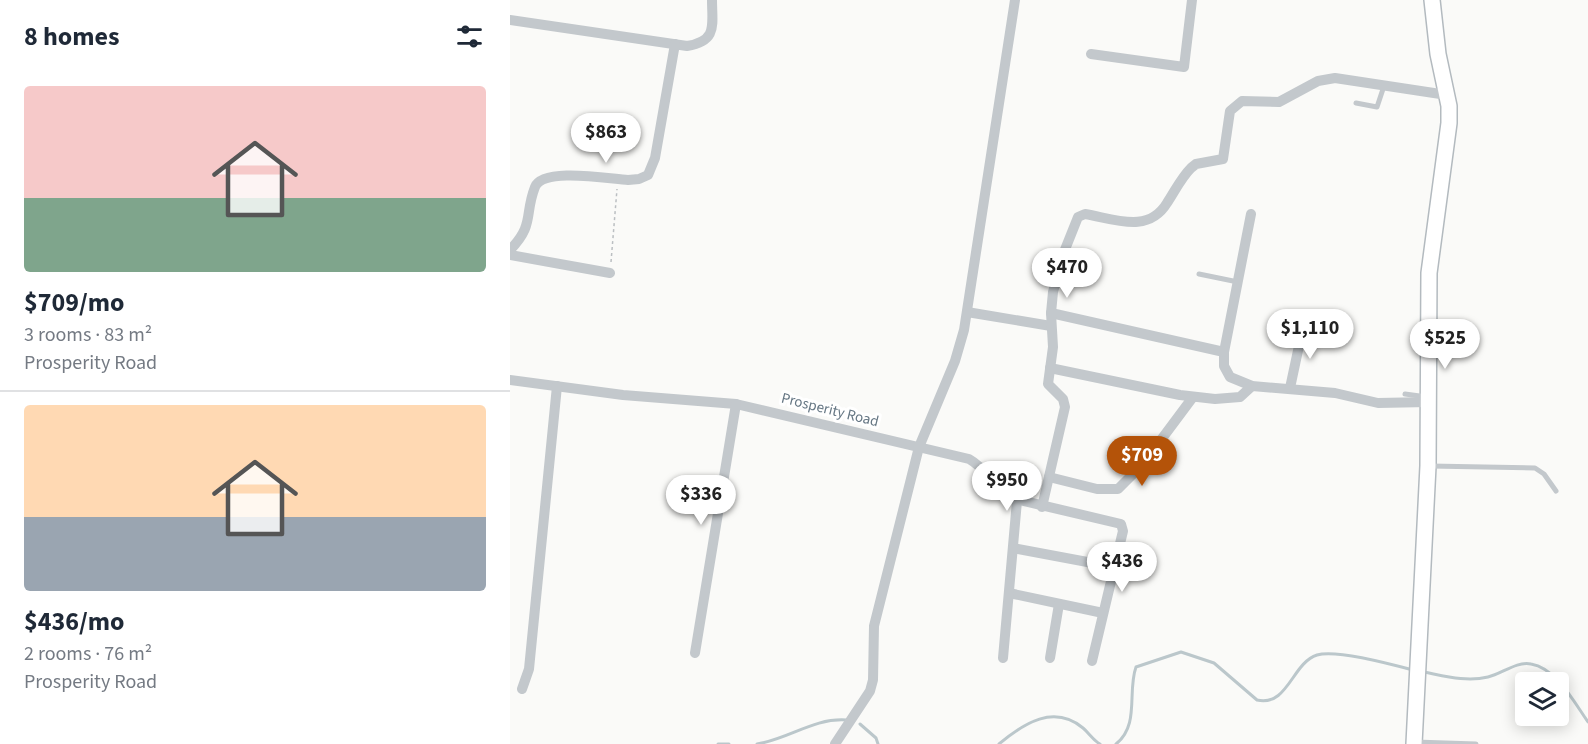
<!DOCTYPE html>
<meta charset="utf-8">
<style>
:root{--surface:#fff;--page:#f2f2f3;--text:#1f2937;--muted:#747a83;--line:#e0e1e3;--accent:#b45309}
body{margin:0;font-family:"Source Sans 3",sans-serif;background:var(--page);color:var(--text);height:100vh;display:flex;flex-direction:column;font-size:22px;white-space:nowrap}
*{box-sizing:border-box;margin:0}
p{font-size:20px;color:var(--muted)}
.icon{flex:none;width:33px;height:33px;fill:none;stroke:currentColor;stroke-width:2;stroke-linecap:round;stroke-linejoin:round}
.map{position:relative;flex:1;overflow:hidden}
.drawer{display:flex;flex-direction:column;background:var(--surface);width:510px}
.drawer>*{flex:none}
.fabs{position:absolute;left:1005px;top:672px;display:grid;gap:12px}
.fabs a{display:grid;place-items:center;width:54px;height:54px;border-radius:6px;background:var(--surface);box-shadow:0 3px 15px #0003;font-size:30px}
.price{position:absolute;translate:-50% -51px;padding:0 14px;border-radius:21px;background:#fff;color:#222;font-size:20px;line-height:39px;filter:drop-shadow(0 2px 3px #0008)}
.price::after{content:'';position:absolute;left:50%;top:36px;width:18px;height:14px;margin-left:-9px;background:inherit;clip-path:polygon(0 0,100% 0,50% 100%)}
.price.current{background:var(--accent);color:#fff}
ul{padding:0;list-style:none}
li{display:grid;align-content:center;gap:12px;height:318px;padding:0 24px}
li+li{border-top:2px solid var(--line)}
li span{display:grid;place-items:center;height:186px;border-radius:6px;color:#555}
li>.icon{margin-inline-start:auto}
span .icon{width:108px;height:108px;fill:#fffc;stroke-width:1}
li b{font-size:26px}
h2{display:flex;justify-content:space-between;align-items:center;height:72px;padding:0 24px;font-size:26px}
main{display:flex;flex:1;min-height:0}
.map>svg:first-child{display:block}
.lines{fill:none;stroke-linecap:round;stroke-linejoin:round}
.stream{stroke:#bbc7cb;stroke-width:3}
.secondary-casing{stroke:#b3babf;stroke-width:18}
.path{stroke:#bbbfc2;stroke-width:1.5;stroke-dasharray:3 3;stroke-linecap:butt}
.lane{stroke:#c3c8cc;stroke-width:5}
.street{stroke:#c3c8cc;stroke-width:10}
.secondary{stroke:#fff;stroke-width:15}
.labels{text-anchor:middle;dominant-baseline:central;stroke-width:6;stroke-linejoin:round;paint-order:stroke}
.street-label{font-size:15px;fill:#657683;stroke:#fff}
</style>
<main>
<section class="drawer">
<h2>8 homes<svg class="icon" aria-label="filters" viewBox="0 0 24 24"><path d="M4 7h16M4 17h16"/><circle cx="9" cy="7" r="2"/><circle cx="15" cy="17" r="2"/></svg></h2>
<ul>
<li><span style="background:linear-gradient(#f6c9c9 60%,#7fa58c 0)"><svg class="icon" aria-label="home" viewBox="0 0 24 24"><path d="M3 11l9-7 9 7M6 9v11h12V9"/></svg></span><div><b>$709/mo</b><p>3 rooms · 83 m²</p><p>Prosperity Road</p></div></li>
<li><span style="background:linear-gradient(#ffd9b3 60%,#9aa5b1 0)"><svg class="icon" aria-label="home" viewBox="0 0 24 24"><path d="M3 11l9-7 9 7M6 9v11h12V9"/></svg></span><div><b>$436/mo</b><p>2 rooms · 76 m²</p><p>Prosperity Road</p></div></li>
</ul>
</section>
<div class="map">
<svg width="1078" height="744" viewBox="0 0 1078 744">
<rect width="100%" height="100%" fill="#fafaf8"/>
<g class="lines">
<g class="stream">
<path d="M914,672C935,676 956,682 978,677C992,674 1006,661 1021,664C1046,668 1064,702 1078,722"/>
<path d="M350,724L366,738L368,744"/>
<path d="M208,744H219"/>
<path d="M247,744C279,739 303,718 336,720"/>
<path d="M489,744C514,723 544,704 573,728C579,733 583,740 590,744"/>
<path d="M606,744C630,725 617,692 626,667L671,652L704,663L747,700C778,707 782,663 807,655C826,649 881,664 903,670"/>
</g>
<defs>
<path id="secondary" d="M904,744L918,466L919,273L939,123V106L928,54L922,0"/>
</defs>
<use href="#secondary" class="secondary-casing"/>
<path class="path" d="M101,262L107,189"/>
<g class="lane">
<path d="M846,103L867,107L874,86"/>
<path d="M689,274L728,282"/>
<path d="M895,394L917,397"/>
<path d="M920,466L1025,468L1034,474L1046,491"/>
<path d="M905,742L966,744"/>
</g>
<g class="street">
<path d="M0,20L177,46C208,41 202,25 202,0"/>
<path d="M581,54L674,67L682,0"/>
<path d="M741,214L714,352V366L720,377L742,386L825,393L868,403L918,402"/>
<path d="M0,250C25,224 14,215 25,187C33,167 99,179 118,180L129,179L138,175L145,158L165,44"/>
<path d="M0,255L100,273"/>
<path d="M457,312L541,326"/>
<path d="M541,313L714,352"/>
<path d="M540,368L670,395L705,399L730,397L742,386"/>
<path d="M0,380L113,395L226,404L459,459C477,469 484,487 501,498L611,524L613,531L582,661"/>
<path d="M780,388L793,327"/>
<path d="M539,477L587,489H608L633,464L683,397"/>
<path d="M532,507L555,407L553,399L538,384L543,347L541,313L543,292L552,257L568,217L575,214C605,219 638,234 657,203C665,191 671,178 681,168L686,164L713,159L720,111L732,101L769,102L808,81L825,78L937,95"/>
<path d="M503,548L604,567"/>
<path d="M499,593L593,613"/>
<path d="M185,653L226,404"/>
<path d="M493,658L507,501"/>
<path d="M540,658L549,604"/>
<path d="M12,689L19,669L47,386"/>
<path d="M325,744L360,691L363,680L364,626L409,447L445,361L454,330L505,0"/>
</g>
<use href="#secondary" class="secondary"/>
</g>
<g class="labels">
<g class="street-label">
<text transform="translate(320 410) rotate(14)">Prosperity Road</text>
</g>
</g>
</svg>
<div class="fabs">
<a><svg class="icon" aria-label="layers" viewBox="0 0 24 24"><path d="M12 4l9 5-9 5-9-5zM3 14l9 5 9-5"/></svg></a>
</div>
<b class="price" style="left:96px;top:164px">$863</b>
<b class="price" style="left:557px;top:299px">$470</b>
<b class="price" style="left:800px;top:360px">$1,110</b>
<b class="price" style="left:935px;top:370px">$525</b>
<b class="price current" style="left:632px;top:487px">$709</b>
<b class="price" style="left:497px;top:512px">$950</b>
<b class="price" style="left:191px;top:526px">$336</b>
<b class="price" style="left:612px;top:593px">$436</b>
</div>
</main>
